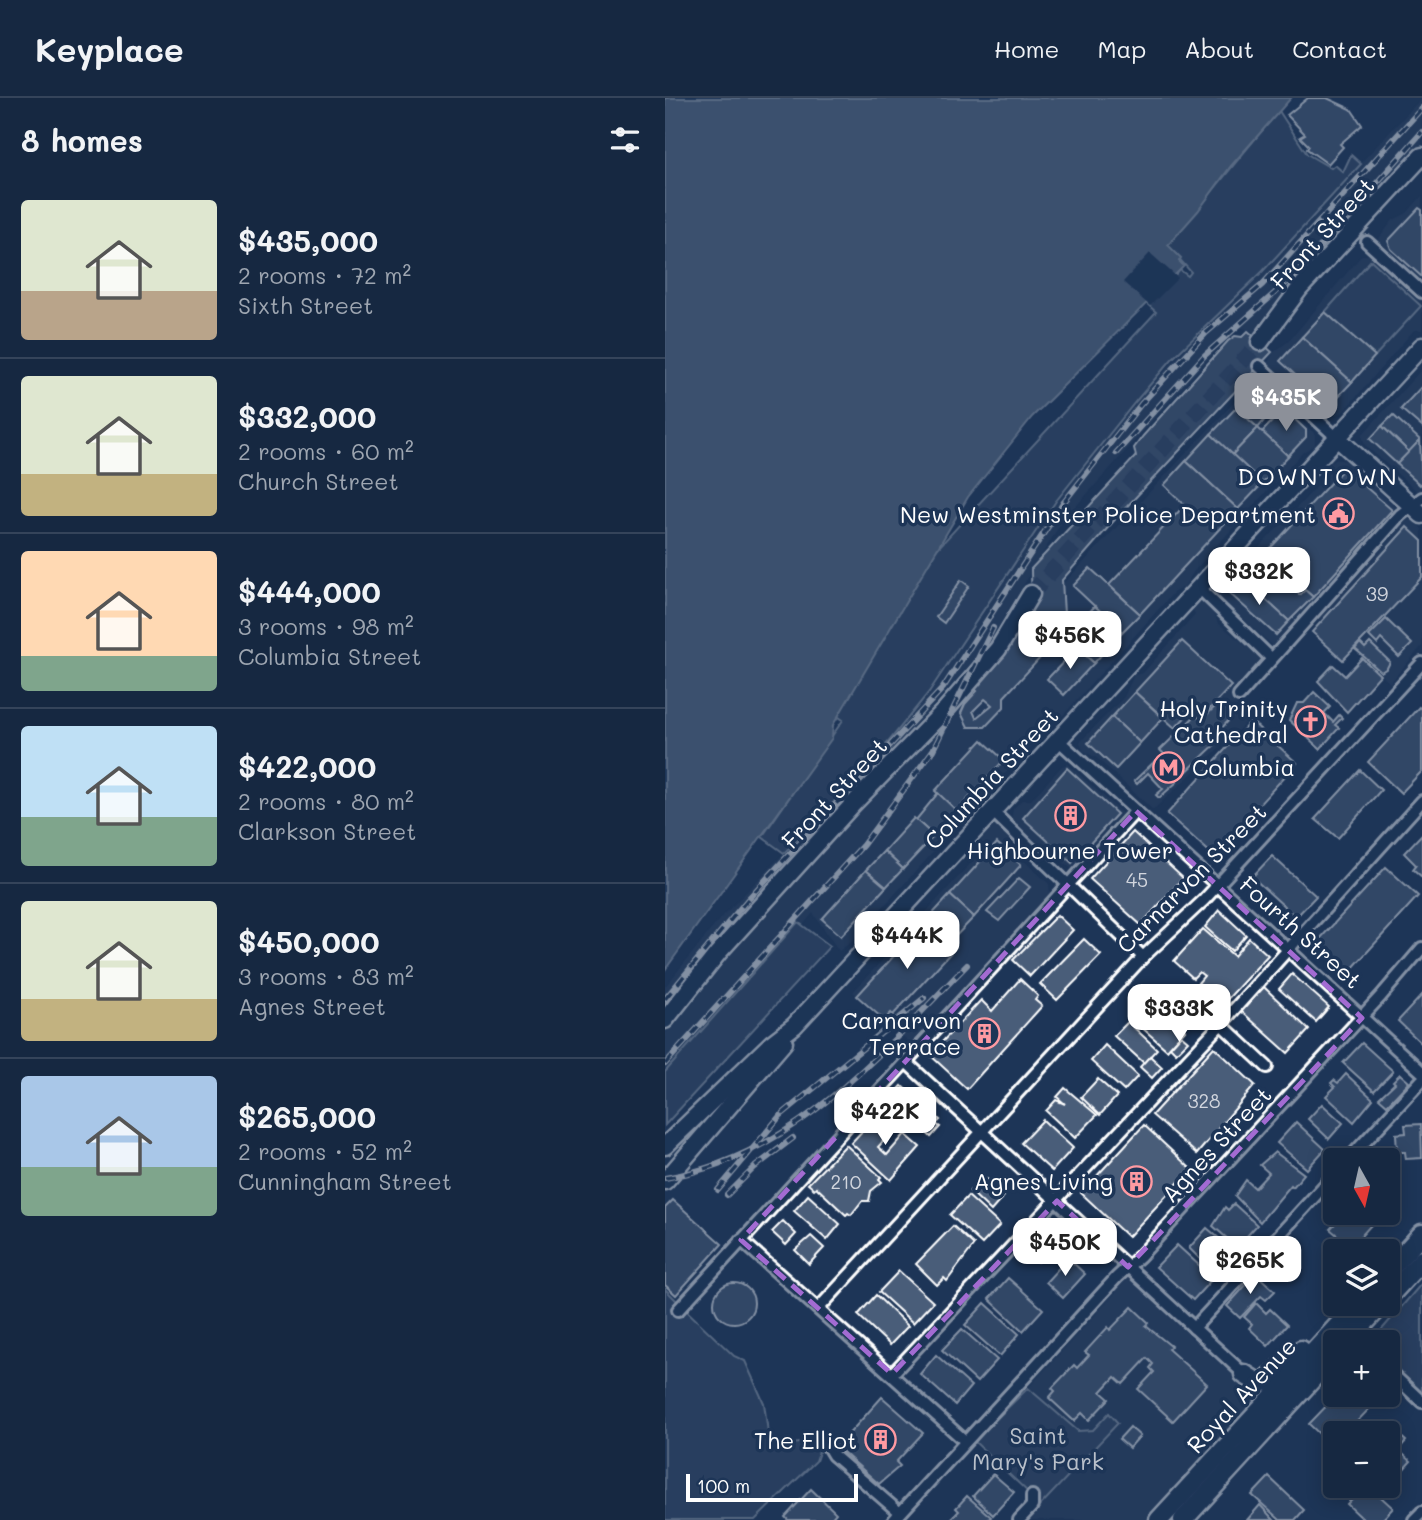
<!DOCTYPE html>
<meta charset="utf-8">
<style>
:root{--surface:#162841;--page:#23344c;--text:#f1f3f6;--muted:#9ea6b1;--line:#35445a;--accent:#8c9099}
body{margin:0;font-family:Mali,sans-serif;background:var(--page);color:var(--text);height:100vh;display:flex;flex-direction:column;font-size:26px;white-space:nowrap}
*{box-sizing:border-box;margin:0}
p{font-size:23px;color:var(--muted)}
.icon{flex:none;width:38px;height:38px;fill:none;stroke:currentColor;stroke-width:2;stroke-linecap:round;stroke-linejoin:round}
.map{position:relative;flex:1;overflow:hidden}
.drawer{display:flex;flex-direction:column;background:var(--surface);width:665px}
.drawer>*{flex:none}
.needle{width:46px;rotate:172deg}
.tools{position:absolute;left:658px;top:1050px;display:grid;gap:14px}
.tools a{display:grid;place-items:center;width:77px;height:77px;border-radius:7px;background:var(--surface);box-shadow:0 4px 18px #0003,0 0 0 2px var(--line);font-size:35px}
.scale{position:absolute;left:21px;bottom:18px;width:172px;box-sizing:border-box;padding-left:7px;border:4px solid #fff;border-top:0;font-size:19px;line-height:24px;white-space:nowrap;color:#fff;-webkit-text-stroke:5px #1d3557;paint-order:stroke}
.price{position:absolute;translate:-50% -60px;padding:0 16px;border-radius:14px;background:#fff;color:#222;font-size:23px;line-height:46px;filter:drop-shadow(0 2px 4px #0008)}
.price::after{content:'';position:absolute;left:50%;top:42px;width:21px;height:16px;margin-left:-10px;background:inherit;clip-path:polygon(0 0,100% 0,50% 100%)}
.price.current{background:var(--accent);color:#fff}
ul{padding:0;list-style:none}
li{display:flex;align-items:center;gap:21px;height:175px;padding:0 21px}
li+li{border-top:2px solid var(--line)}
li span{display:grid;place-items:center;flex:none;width:196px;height:140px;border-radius:7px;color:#555}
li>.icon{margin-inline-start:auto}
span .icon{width:84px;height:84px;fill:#fffc;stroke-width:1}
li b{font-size:30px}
h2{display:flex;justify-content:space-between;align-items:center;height:84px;padding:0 21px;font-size:30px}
header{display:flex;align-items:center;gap:42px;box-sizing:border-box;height:98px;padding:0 35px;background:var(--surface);border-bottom:2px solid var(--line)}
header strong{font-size:33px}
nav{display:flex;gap:38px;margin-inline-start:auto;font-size:24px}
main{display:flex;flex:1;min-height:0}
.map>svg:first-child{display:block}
.built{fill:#2a4161}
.green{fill:#364b69;stroke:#9aa5b4;stroke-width:2}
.water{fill:#617289;stroke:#a0aab8;stroke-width:2}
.pier{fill:#1d3557}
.building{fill:#4a5d79;stroke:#fff;stroke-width:2;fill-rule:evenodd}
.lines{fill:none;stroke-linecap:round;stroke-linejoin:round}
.secondary-tunnel{stroke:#344968;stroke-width:16;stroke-dasharray:16 8;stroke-linecap:butt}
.street-casing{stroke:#fff;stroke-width:16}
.secondary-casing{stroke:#fff;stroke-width:21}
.primary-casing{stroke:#fff;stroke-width:23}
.street{stroke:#1d3557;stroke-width:10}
.secondary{stroke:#1d3557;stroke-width:16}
.primary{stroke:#1d3557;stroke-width:18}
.rail-casing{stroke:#fff;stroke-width:6}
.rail{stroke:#1d3557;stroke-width:3.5;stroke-dasharray:10;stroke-linecap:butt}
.marked{fill:none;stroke:#a36bd2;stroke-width:5;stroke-dasharray:14 9;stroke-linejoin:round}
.labels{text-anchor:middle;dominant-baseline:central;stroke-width:7;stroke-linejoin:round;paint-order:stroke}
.number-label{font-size:19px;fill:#d2d6de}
.street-label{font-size:23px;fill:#fff;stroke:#1d3557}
.poi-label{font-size:23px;fill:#fff;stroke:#1d3557;text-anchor:end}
.park-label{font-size:23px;fill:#b9c0ca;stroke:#1d3557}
.neighbourhood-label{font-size:24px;letter-spacing:2px;fill:#fff;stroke:#1d3557}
</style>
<header>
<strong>Keyplace</strong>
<nav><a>Home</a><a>Map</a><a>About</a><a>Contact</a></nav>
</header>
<main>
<section class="drawer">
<h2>8 homes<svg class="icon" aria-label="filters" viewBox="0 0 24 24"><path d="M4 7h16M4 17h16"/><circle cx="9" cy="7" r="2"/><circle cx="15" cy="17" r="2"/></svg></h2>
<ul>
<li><span style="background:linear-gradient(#dfe7d0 65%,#b9a48a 0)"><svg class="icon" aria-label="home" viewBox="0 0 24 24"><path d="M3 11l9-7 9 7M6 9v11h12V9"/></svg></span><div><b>$435,000</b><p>2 rooms · 72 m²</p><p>Sixth Street</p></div></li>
<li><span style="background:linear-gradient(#dfe7d0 70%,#c2b280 0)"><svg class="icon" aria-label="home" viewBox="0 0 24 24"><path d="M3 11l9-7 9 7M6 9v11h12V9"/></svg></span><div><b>$332,000</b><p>2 rooms · 60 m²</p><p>Church Street</p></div></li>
<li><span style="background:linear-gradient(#ffd9b3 75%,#7fa58c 0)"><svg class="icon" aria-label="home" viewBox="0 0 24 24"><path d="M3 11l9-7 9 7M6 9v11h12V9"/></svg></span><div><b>$444,000</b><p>3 rooms · 98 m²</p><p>Columbia Street</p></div></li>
<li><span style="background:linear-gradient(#bfe0f5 65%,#7fa58c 0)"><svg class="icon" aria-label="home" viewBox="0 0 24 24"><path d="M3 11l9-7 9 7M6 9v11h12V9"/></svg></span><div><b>$422,000</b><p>2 rooms · 80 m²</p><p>Clarkson Street</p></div></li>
<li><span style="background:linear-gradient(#dfe7d0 70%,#c2b280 0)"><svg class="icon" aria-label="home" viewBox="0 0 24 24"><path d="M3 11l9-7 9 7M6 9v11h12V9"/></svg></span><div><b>$450,000</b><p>3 rooms · 83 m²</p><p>Agnes Street</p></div></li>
<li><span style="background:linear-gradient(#a9c7e8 65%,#7fa58c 0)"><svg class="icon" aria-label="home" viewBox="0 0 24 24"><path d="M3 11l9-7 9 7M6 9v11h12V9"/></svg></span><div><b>$265,000</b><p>2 rooms · 52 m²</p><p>Cunningham Street</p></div></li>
</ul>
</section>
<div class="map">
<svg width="757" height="1422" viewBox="0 0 757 1422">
<rect width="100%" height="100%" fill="#1d3557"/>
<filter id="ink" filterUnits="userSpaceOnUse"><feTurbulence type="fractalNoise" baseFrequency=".0143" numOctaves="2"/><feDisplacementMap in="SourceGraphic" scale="14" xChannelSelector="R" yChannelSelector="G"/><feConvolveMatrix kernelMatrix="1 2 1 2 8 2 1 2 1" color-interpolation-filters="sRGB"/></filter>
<g filter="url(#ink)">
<g class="built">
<path d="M757,0V46L627,188L592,236L573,228L396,425L321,549L65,831L0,913V889L54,822L204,668L264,594L391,403L471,303Z"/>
<path d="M757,98V182L716,149L713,142L728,122L742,115Z"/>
<path d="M697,157H708L757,202V232H749L678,314L671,317L636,289L632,293L602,266L609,254L624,243Z"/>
<path d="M757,271V394L754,395L700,347L697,337Z"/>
<path d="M589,283L595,284L650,336V347L638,354L588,408L529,473L519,489L509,494L394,622L387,625L380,623L373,630L372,641L185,845L174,853L148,815L0,993V935L42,884L82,836L303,597L361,514L403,481Z"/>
<path d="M670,361L681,363L731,410L729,415L608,548L549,495L548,486L554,479H566L657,383V374Z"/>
<path d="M746,420L757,431V548L725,585L654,520L728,439V433L737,423Z"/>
<path d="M532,504H539L546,509L553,525L596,560L597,564L565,601L585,621L488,712L432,660L418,653L415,644L459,599L469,577L478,575L530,517L527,509Z"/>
<path d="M403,666L457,715L407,771L346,723L348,711L357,702H366L397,668Z"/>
<path d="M336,726L345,736L344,749L384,786L385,797L248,947L188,894L316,754V740L328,727Z"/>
<path d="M463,1179L528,1241L537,1243L541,1253L580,1288H584L601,1300L489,1422H361L430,1348L363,1290L452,1193L454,1185Z"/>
</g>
<g class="green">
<path d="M614,13L642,56L666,70L670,67L678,74L686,57L696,66L598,173L507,261L471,303L391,403L264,594L204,668L119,755L97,739L178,622L140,594L491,214L458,184L510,178L515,172L523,178L526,174L502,147C541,103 575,57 614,13Z"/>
<path d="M706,162L756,208L710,258L660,214Z"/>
<path d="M133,824L165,848L0,1027V974Z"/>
<path d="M757,1185V1294L723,1263V1244L707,1243Z"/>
<path d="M0,1191L12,1203L6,1210L14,1218L21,1212L69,1258L80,1263L99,1305L105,1349L158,1342L151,1363L90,1422H0Z"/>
<path d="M363,1290L413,1333L428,1332L444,1315L453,1325L373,1410V1397L367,1398L309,1343Z"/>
</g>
<path class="water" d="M0,0H626L566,68L533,113L503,147L516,160L514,163L519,168L367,319L303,399L168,627L167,640L0,872Z"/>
<path class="pier" d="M485,155L513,180L485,208L458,184Z"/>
<g class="building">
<path d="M643,0H662L686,11L697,27L675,46L678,49L663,66L642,51L644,48L635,39L640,36L622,17Z"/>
<path d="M754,110L757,112V179L726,151L723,143Z"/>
<path d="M660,214L710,258L687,284L637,239Z"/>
<path d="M583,233L607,254L454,417L397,482L400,533L339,599V609L320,629H303L296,615L300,606L312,593L306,587L367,521L366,471L471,358L469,350L478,338L563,243L570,238L577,239ZM320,601L327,607L311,620L308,613Z"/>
<path d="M637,239L687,284L664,308L615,263Z"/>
<path d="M592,287L612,306L593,330L571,310Z"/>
<path d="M757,288V329L736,311Z"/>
<path d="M571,310L593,330L567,357L546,336Z"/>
<path d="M619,311L641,332V339L623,358L597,334Z"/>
<path d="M728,317L755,342L744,354L717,328Z"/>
<path d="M717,328L744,354L732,366L705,341Z"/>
<path d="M593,330L623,358L598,385L567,357Z"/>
<path d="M546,336L598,385L573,411L521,363Z"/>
<path d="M755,342L757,385L755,387L732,366Z"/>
<path d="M521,363L573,411L475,516L444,487L520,407L499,387Z"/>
<path d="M679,370L727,412L648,499L600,456Z"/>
<path d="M742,429L757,443V479L678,562L647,534Z"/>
<path d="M600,456L629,482L624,488L635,497L640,492L648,499L624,523L577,480Z"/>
<path d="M425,470L475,516L457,534L408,488Z"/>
<path d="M577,480L624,523L611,537L564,495Z"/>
<path d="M296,482L304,488L279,525L271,519Z"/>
<path d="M430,508L457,534L429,565L401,539Z"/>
<path d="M721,521L747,546L734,559L716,541L712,546L704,538Z"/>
<path d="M517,543L566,588L539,617L530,609L510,630L470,594Z"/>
<path d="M695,545L700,550L705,545L725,564L722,570L716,574L696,556L690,551Z"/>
<path d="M412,550L429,565L399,597L382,581Z"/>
<path d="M697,560L715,577L682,614L653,583L668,567L680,578Z"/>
<path d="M470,594L498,620L475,645L447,619Z"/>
<path d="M649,594L665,609L659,615L668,624L674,617L677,620L670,627L674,630L655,651L624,622L632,605H639Z"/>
<path d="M555,604L568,618L551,636L556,641L518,677L515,674L509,681L512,684L494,700L491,697L498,691L483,675L472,686L469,683L490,663L493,666L501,658L495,652L531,617L536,622Z"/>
<path d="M754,609L757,612V673L736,695L703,664Z"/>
<path d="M447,619L475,645L451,671L423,645Z"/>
<path d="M586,623L632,665L548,757L502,716Z"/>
<path d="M317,642L339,662L292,713L270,693Z"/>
<path d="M402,670L452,716L407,765L358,720Z"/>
<path d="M695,672L716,692L673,740L650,721Z"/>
<path d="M273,695L292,713L269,738L251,722Z"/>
<path d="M249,720L269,738L238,771L219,753Z"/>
<path d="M468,734L518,780L476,827L425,781Z"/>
<path d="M757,736V779L748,771L751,767L739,755Z"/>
<path d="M332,745L356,767L309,819L285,797Z"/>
<path d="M219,753L238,771L221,789L201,772Z"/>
<path d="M607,758L651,798L631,819L587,779Z"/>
<path d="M721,769L753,798L685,873L653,843Z"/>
<path d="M201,772L221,789L176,838L157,821Z"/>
<path d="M354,780L365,789L334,823L322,814Z"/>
<path d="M285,797L309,819L285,844L262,822Z"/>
<path d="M554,812L581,837L567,853L540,829Z"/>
<path d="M392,817L408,832L365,878L348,862Z"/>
<path d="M262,822L291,849L228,917L226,915L219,922L192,898Z"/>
<path d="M538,831L569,858L584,840L603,857L557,907L533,885L539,878L534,874L528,880L509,863Z"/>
<path d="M419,841L436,857L392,902L375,886Z"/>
<path d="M627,876L664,909L651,924L614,891Z"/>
<path d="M355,881L373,898L370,902L377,908L302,991L265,957L316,902L327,913Z"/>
<path d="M599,889L644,932L623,955L576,913Z"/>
<path d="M484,896L520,932L502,952L464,918Z"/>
<path d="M757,897V946L733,923Z"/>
<path d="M463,924L492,951L479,965L449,938Z"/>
<path d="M516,937L523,943L511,955L505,949Z"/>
<path d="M697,945L728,973L709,993L678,965Z"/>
<path d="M440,947L473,978L459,993L426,963Z"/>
<path d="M549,949L590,987L532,1056L487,1017Z"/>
<path d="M485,958L497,969L487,980L475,969Z"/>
<path d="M681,976L708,1001L689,1024L661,998L670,989L666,985L669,982L673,985Z"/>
<path d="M735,976L744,984L722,1007L714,1000L730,985L728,983Z"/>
<path d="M433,981L452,998L435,1017L416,999Z"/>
<path d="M237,988L275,1022L271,1026L275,1029L266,1039L225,1001Z"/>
<path d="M400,990L432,1017L410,1040L381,1013L391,1002L400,1006L392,999Z"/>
<path d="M657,1006L678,1025L664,1041L643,1021Z"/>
<path d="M215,1014L231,1029L213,1049L222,1057L240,1036L255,1049L226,1082L186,1045Z"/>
<path d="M378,1022L408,1050L387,1073L356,1045Z"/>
<path d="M631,1024L660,1051L642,1071L612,1045Z"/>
<path d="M756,1026L757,1060L741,1061L740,1054H732L731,1036L741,1035L740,1027Z"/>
<path d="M479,1027L526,1071L463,1139L416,1095Z"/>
<path d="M181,1047L216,1079L214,1081L217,1084L206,1093L204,1103H197L186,1117L183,1115L181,1117L151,1089L149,1091L143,1086Z"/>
<path d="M610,1054L639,1076L628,1089L626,1087L595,1124L570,1098L581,1082L590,1090L604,1075L595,1067Z"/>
<path d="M318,1079L334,1088L331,1091L339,1098L326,1113L305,1093Z"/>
<path d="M143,1097L175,1126L162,1142L129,1113Z"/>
<path d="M303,1098L335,1127L317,1146L285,1117Z"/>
<path d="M8,1102L57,1146L11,1197L0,1187V1110Z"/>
<path d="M569,1106L592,1127L572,1149L548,1128L560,1109L563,1112Z"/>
<path d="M680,1115H717L686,1149L665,1131Z"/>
<path d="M118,1123L131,1136L121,1147L107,1134Z"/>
<path d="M288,1128L309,1147L282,1183L279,1180L272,1187L251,1166Z"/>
<path d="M542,1130L569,1153L549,1175L524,1150Z"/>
<path d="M372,1132L388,1147L373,1164L356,1151Z"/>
<path d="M146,1138L159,1150L144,1166L130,1152Z"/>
<path d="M512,1147L548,1180L528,1202L491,1169Z"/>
<path d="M403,1160L420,1176L398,1200L381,1184Z"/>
<path d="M234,1173L268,1204L248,1225L214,1194Z"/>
<path d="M591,1176L610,1193L601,1202L596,1198L575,1220L562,1208Z"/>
<path d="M343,1180L378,1211L358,1233L324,1201Z"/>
<circle cx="69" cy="1205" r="20"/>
<path d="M211,1197L243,1228L225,1247L193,1217Z"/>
<path d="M320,1205L354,1236L335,1258L300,1227Z"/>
<path d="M591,1205L601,1215L605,1211L622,1227L603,1248L584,1230L587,1226L579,1219Z"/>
<path d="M467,1209L484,1225L481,1228L506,1248L503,1251L542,1286L508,1323L473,1291L489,1274L485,1270L488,1266L482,1260L458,1286L450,1279L436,1294L444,1301L424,1322L417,1315L409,1323L384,1300L390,1293L387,1290L409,1267L412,1270L424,1257L420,1254L443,1229L445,1232Z"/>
<path d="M297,1231L332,1262L312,1284L277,1252Z"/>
<path d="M271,1257L306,1288L290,1307L255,1276Z"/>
<path d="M672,1297H691L705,1310L681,1335H670L668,1349L644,1326Z"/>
<path d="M217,1299L258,1335L231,1364L235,1368L214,1386L172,1349Z"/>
<path d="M465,1329L475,1338L464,1350L454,1341Z"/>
<path d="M732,1335L741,1343L733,1352L746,1363L727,1384L723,1383V1342Z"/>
<path d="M328,1376L349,1394L328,1417L308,1398Z"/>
<path d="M604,1379L639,1412L630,1422H615L587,1397Z"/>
<path d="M699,1388H704L728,1410L717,1422H699L682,1406Z"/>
<path d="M146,1391L171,1415L165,1422H123L120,1419Z"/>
<path d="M302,1398L326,1419L323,1422H285L294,1413L291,1410Z"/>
<path d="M595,1407L609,1422H582Z"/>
</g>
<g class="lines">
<path class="secondary-tunnel" d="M366,496L595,244"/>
<defs>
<g id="street">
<path d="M702,144L757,194"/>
<path d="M594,268L671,339"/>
<path d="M533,489L606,560"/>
<path d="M574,598L735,417L757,400"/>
<path d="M393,642L757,974"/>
<path d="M327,713L478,859"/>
<path d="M556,926L602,969"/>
<path d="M241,964L579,1276"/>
<path d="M683,1062L757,982"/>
<path d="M76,1142L300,1343"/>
<path d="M154,1210L478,859L539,802L757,565"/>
<path d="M13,1212L471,713"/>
<path d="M529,1230L670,1076"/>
<path d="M723,1272L757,1304"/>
<path d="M227,1276L556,926L757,703"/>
<path d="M162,1347L168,1357L235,1415"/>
<path d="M229,1422L452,1179L475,1158L716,898L757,850"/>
<path d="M354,1422L367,1408V1398"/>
<path d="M749,1422L757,1414"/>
</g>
<g id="secondary">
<path d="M595,244L635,190L757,58"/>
<path d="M671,339L757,417"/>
<path d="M0,922L53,855L188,706L281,611L333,551L366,496"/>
<path d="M0,1048L107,945L129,928L757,248"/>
<path d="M0,1083L119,944"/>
</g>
<g id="primary">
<path d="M723,1173L757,1136"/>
<path d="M723,1199L757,1162"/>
<path d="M681,1244L717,1206"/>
<path d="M579,1276L590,1283L599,1284L636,1252"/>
<path d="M494,1422L693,1206"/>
<path d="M518,1422L670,1256"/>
</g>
</defs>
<use href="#street" class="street-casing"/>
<use href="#secondary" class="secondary-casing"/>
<use href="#primary" class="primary-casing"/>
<use href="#street" class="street"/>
<use href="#secondary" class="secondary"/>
<use href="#primary" class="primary"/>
<defs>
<g id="rail">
<path d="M451,355L540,257L628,179L757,34"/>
<path d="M0,901L83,801L278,590L399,404L476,306L541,235L597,187L757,10"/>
<path d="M0,966L198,747L268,652L328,530"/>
<path d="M0,1080C130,1059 214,956 302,867"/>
<path d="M53,1092L115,1018L259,900"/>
<path d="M62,1097L90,1069L128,1040"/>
</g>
</defs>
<use href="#rail" class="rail-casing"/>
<use href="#rail" class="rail"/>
</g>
</g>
<path d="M0 0H757V1422H0ZM471,713L697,920L463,1169L392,1103L227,1276L76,1142Z" fill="#1d3557" fill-opacity=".55" fill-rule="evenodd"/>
<path class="marked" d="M471,713L697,920L463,1169L392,1103L227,1276L76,1142Z"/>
<defs>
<symbol id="civic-ring" viewBox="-11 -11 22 22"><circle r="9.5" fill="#1d3557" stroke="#ff9aa2" stroke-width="1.5"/><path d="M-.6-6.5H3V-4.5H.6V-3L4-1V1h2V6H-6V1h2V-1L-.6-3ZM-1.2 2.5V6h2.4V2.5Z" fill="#ff9aa2"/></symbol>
<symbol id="church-ring" viewBox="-11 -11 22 22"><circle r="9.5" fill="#1d3557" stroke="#ff9aa2" stroke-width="1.5"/><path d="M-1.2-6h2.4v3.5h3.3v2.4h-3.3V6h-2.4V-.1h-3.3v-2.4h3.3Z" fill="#ff9aa2"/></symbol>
<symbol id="metro-ring" viewBox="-11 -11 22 22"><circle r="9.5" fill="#1d3557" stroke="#ff9aa2" stroke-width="1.5"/><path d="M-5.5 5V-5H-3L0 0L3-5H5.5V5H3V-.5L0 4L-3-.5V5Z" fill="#ff9aa2"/></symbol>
<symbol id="building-ring" viewBox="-11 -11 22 22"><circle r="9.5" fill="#1d3557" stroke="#ff9aa2" stroke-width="1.5"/><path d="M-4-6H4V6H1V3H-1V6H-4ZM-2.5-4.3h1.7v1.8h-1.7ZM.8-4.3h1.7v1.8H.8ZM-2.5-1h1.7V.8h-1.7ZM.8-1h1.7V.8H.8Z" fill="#ff9aa2"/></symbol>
</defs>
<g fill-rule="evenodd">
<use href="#civic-ring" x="656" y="398" width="35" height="35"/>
<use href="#church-ring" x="628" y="606" width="35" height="35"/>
<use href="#metro-ring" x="486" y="652" width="35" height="35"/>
<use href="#building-ring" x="388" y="700" width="35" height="35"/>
<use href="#building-ring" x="302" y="918" width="35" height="35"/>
<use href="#building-ring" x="454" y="1066" width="35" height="35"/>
<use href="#building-ring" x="198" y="1324" width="35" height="35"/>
</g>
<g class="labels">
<g class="number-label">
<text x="712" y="495">39</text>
<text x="472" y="781">45</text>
<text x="539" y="1002">328</text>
<text x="181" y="1083">210</text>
</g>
<g class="street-label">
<text transform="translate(657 135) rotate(-48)">Front Street</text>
<text transform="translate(326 680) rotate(-47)">Columbia Street</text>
<text transform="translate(169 695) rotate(-47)">Front Street</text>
<text transform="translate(526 780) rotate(-45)">Carnarvon Street</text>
<text transform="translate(636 834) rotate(42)">Fourth Street</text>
<text transform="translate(551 1046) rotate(-47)">Agnes Street</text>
<text transform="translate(576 1297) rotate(-47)">Royal Avenue</text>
</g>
<g class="poi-label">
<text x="651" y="416">New Westminster Police Department</text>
<text x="623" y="610">Holy Trinity<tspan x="623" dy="26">Cathedral</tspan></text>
<text x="527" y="669" text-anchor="start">Columbia</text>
<text x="405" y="752" text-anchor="middle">Highbourne Tower</text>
<text x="296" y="922">Carnarvon<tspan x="296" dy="26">Terrace</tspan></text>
<text x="448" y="1083">Agnes Living</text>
<text x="192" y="1342">The Elliot</text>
</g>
<g class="park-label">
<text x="373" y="1337">Saint<tspan x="373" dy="26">Mary's Park</tspan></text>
</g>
<g class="neighbourhood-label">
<text x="653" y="377">DOWNTOWN</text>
</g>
</g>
</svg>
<div class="tools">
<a><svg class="needle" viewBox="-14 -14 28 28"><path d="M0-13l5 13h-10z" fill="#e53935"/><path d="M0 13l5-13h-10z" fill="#9ea6b1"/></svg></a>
<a><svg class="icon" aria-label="layers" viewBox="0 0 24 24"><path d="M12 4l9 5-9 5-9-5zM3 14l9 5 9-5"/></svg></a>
<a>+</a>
<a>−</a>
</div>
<div class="scale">100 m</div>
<b class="price current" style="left:621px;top:335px">$435K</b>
<b class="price" style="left:594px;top:509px">$332K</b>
<b class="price" style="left:405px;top:573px">$456K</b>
<b class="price" style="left:242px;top:873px">$444K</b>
<b class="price" style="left:514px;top:946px">$333K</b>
<b class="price" style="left:220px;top:1049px">$422K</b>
<b class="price" style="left:400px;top:1180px">$450K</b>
<b class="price" style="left:585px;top:1198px">$265K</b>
</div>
</main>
